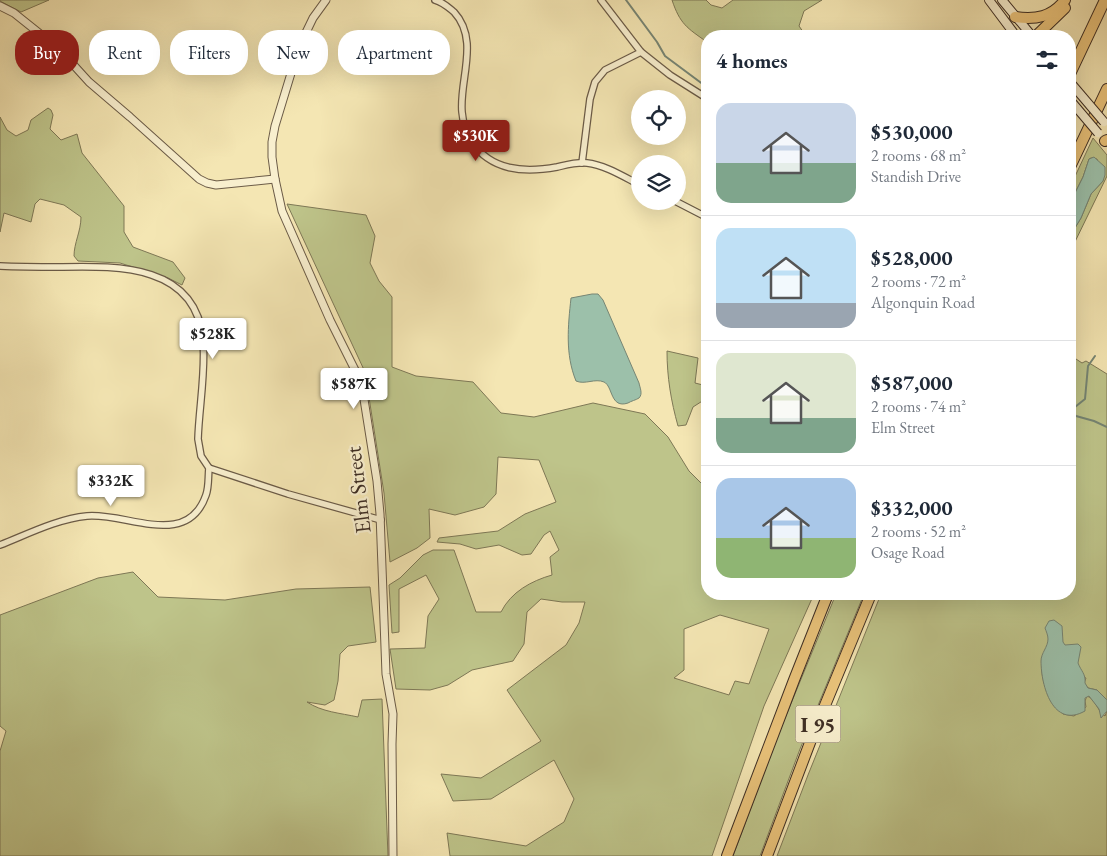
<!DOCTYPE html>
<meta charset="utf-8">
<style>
:root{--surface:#fff;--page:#f6f6f7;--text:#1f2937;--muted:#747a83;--line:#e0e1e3;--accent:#8f2418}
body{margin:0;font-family:"EB Garamond",serif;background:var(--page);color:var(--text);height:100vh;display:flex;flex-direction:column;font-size:19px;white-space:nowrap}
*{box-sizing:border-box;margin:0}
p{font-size:16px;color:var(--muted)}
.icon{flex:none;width:28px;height:28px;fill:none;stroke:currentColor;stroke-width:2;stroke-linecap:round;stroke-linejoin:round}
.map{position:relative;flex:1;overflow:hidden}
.details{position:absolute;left:701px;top:30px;width:375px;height:570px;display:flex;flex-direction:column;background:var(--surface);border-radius:20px;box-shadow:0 5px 20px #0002}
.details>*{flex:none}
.top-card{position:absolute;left:15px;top:30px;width:475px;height:45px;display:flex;gap:10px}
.buttons{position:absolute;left:631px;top:90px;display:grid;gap:10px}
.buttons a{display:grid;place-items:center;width:55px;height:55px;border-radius:50%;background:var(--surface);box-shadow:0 5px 20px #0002;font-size:25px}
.price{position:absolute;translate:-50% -42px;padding:0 11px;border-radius:5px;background:#fff;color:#222;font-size:16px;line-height:32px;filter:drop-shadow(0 1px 2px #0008)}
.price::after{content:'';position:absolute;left:50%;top:30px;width:15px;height:11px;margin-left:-8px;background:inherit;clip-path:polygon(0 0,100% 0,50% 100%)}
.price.on{background:var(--accent);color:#fff}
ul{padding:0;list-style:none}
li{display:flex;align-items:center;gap:15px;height:125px;padding:0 15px}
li+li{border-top:1px solid var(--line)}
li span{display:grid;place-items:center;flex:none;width:140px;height:100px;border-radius:15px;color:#555}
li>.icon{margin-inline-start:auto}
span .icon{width:60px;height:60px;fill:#fffc;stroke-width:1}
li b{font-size:21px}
h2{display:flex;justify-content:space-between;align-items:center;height:60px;padding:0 15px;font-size:21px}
.tag{padding:0 18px;border-radius:20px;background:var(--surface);box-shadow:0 5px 20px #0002;font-size:18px;line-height:45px}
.tag.on{background:var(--accent);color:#fff}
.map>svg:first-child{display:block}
.green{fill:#bec48a;stroke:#7e7856;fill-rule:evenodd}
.water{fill:#9cc0aa;stroke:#768574}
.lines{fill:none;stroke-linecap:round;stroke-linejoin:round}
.stream{stroke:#768574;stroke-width:2}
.minor-casing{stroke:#6b5b47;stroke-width:8}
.tertiary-casing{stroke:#6b5b47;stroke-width:9}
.secondary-casing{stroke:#3d2d23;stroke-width:10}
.motorway-casing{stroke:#3d2d23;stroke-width:12}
.minor{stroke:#f8efce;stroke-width:5.5}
.tertiary{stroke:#f8efce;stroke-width:7}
.secondary{stroke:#f8efce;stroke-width:8}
.motorway{stroke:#eac37a;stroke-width:10}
.secondary-bridge-casing{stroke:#3d2d23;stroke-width:10;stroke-linecap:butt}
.secondary-bridge{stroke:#f8efce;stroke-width:8}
.labels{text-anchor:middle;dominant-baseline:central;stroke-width:4.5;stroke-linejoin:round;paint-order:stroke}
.shield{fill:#f8efce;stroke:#756756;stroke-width:1}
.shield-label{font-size:21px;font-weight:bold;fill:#3d2d23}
.street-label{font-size:22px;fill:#3d2d23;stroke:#f8efce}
</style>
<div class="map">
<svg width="1107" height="856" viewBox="0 0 1107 856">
<rect width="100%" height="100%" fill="#f4e6b3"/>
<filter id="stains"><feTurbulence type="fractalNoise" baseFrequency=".004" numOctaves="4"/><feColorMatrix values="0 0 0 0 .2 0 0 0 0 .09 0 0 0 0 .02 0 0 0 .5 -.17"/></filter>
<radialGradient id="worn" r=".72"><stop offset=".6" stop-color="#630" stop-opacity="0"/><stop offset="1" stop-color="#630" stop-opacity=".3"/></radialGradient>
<g class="green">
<path d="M0,0H49L21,12L0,1Z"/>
<path d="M672,0H706L711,5L722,8L733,0H822L804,11L799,26L806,36H708L707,42C687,28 680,24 672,0Z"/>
<path d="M48,108L51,110L53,115L50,129L61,140L77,134L82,153L124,206V232L133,247L173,262L185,278L182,285L168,278L120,263L78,261L74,256C74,243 81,231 81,217L64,205L40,199L35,204L31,222L4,213L0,232V117L7,130L16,136L28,130L31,120Z"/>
<path d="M1093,138L1107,155V176L1070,252V236L1081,218L1091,194L1103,181L1097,159L1091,158L1089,159L1083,177L1070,203V187Z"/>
<path d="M287,204L366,215L375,236L370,263L379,281L392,297V367L416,376L473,382L501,413L534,417L593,403L645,414L668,437L689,471L707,489L708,594H814L764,706L712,856H450L447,833L526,846L564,822L574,799L554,760L491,799L453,801L441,774L481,778L541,741L507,690L566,645L579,623L585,602H562L541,599L527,612L524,644L513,661L472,670L448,685L430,690L396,689L390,649L425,648L428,616L439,599L426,575L399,589V632L392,633L389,585L400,578L423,555L433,550H454L476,612H501C511,592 531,581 552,575L550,557L559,550L550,531L544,535L531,554L522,555L499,545L476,549L460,544L437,542L439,538L498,531L525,514L556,502L539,460L498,457L496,494L484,507L455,515L429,509L430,538L417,548L390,562L384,493L365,372ZM720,615L769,629L749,684L735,681L729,695L674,678L684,670V629Z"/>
<path d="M667,351L698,358L695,383L707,386V398L693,407L686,425L678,426C671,401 667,377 667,351Z"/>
<path d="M1070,355L1082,363L1086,361L1107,374V700L1097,690L1088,688L1084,683L1086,678L1042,662C1040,683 1050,699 1063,714L1074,716L1086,707L1085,701L1087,696C1096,699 1097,711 1105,716L1107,711V856H777L808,775L881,594H1070Z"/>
<path d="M133,572L158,597L225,600L296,589L370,587L376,642L348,646L340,654L338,681L334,700L325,705L307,702C322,712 340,713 358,717L362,700L382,699L388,856H0V751L6,731L0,726V615L98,578Z"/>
<path d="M836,594H864L800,749L760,856H733L776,740Z"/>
</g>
<g class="water">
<path d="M1094,157L1105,167V175L1103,181L1091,194L1081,218L1070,236V203L1083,177L1089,159Z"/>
<path d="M592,294H598L603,300L639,383C640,388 643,394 639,398C636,400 631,401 628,403C610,409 613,386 604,382C595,378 585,385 576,381C565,354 568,326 571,298Z"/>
<path d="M1054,620L1062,626L1063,642L1065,645L1078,644L1081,647L1078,663C1081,671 1086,674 1085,683L1088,688L1097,690L1107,700V711L1101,718L1099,709L1089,696L1085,698V711C1053,729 1041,686 1041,661C1041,653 1048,647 1048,639C1048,635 1046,631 1045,628L1049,621Z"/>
</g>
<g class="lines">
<g class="stream">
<path d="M626,0L657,42L665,56L708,88"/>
<path d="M1095,356L1088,366L1085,399L1075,407L1073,413L1076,416L1094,421L1107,427"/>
</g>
<defs>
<g id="minor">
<path d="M435,0C443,2 448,7 454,12C480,40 459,80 462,112C463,122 466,133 471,141C491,171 524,173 557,167C566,165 577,162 587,163C605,165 624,177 640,185"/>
<path d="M601,0L641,52L670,75L708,99"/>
<path d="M582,163L590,99L595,82L605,70L641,52"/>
<path d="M675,201L708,218"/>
<path d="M0,266C20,267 41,267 61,267C118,266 196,264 203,340C206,370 199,408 198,439L201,456L209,468L288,494L381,520"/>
<path d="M0,545C28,534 57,519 87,516C126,512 187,550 206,495C209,487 208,477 209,468"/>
</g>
<g id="tertiary">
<path d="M326,0L313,18L299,47L275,126L272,142V157L275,179L282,211L330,320L358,376L363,393L377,481L380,514L386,674L393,714L392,744L393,856"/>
<path d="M0,6L14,13L59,49L89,82L130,117L199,179L207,183L216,185L275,179"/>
</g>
<g id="secondary">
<path d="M989,0L1016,36"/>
<path d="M1002,0L1032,36"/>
</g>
<g id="motorway">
<path d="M1015,17C1036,20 1052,17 1065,0"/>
<path d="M1036,36L1065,8"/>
<path d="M1070,74L1105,0"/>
<path d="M1105,141L1107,140"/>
<path d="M1070,167L1107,89"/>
<path d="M727,856L794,680L828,594"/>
<path d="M767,856L814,732L871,594"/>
</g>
</defs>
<use href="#minor" class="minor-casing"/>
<use href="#tertiary" class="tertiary-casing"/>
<use href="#secondary" class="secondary-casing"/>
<use href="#motorway" class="motorway-casing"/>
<use href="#minor" class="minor"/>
<use href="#tertiary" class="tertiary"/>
<use href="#secondary" class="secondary"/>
<use href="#motorway" class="motorway"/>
<defs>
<g id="secondary-bridge">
<path d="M1070,82L1104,122"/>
<path d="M1070,100L1098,133"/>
</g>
</defs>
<use href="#secondary-bridge" class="secondary-bridge-casing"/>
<use href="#secondary-bridge" class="secondary-bridge"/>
</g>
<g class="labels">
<rect class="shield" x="795.5" y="705.5" width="45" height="37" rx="4"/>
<g class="shield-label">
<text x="818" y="724">I 95</text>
</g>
<g class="street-label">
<text transform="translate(358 490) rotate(-97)">Elm Street</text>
</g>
</g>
<rect width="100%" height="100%" filter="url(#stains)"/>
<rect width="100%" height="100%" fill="url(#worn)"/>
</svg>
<div class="buttons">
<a><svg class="icon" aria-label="locate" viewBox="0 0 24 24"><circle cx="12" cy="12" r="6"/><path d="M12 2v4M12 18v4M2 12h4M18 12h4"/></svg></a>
<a><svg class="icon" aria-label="layers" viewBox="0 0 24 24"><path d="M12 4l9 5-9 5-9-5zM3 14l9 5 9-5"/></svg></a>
</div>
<b class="price on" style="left:476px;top:162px">$530K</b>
<b class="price" style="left:213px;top:360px">$528K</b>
<b class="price" style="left:354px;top:410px">$587K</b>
<b class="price" style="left:111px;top:507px">$332K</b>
<div class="top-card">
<a class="tag on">Buy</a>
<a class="tag">Rent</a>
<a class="tag">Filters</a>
<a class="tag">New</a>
<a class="tag">Apartment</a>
</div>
<section class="details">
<h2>4 homes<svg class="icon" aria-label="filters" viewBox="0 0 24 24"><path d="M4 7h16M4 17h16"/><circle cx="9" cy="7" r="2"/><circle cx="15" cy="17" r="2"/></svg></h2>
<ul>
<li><span style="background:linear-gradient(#c9d6e8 60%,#7fa58c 0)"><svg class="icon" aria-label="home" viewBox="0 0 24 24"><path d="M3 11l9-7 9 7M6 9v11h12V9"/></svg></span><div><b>$530,000</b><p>2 rooms · 68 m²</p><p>Standish Drive</p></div></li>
<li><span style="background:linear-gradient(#bfe0f5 75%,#9aa5b1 0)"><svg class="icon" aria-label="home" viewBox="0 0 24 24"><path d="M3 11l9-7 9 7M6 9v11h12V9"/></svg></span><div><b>$528,000</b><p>2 rooms · 72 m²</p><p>Algonquin Road</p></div></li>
<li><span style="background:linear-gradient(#dfe7d0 65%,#7fa58c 0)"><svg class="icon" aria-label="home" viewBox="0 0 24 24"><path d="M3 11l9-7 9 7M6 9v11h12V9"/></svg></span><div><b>$587,000</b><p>2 rooms · 74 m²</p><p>Elm Street</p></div></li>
<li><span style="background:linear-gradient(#a9c7e8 60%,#8fb573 0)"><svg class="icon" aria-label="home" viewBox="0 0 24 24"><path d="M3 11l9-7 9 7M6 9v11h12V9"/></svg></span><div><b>$332,000</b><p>2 rooms · 52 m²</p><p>Osage Road</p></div></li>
</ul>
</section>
</div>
